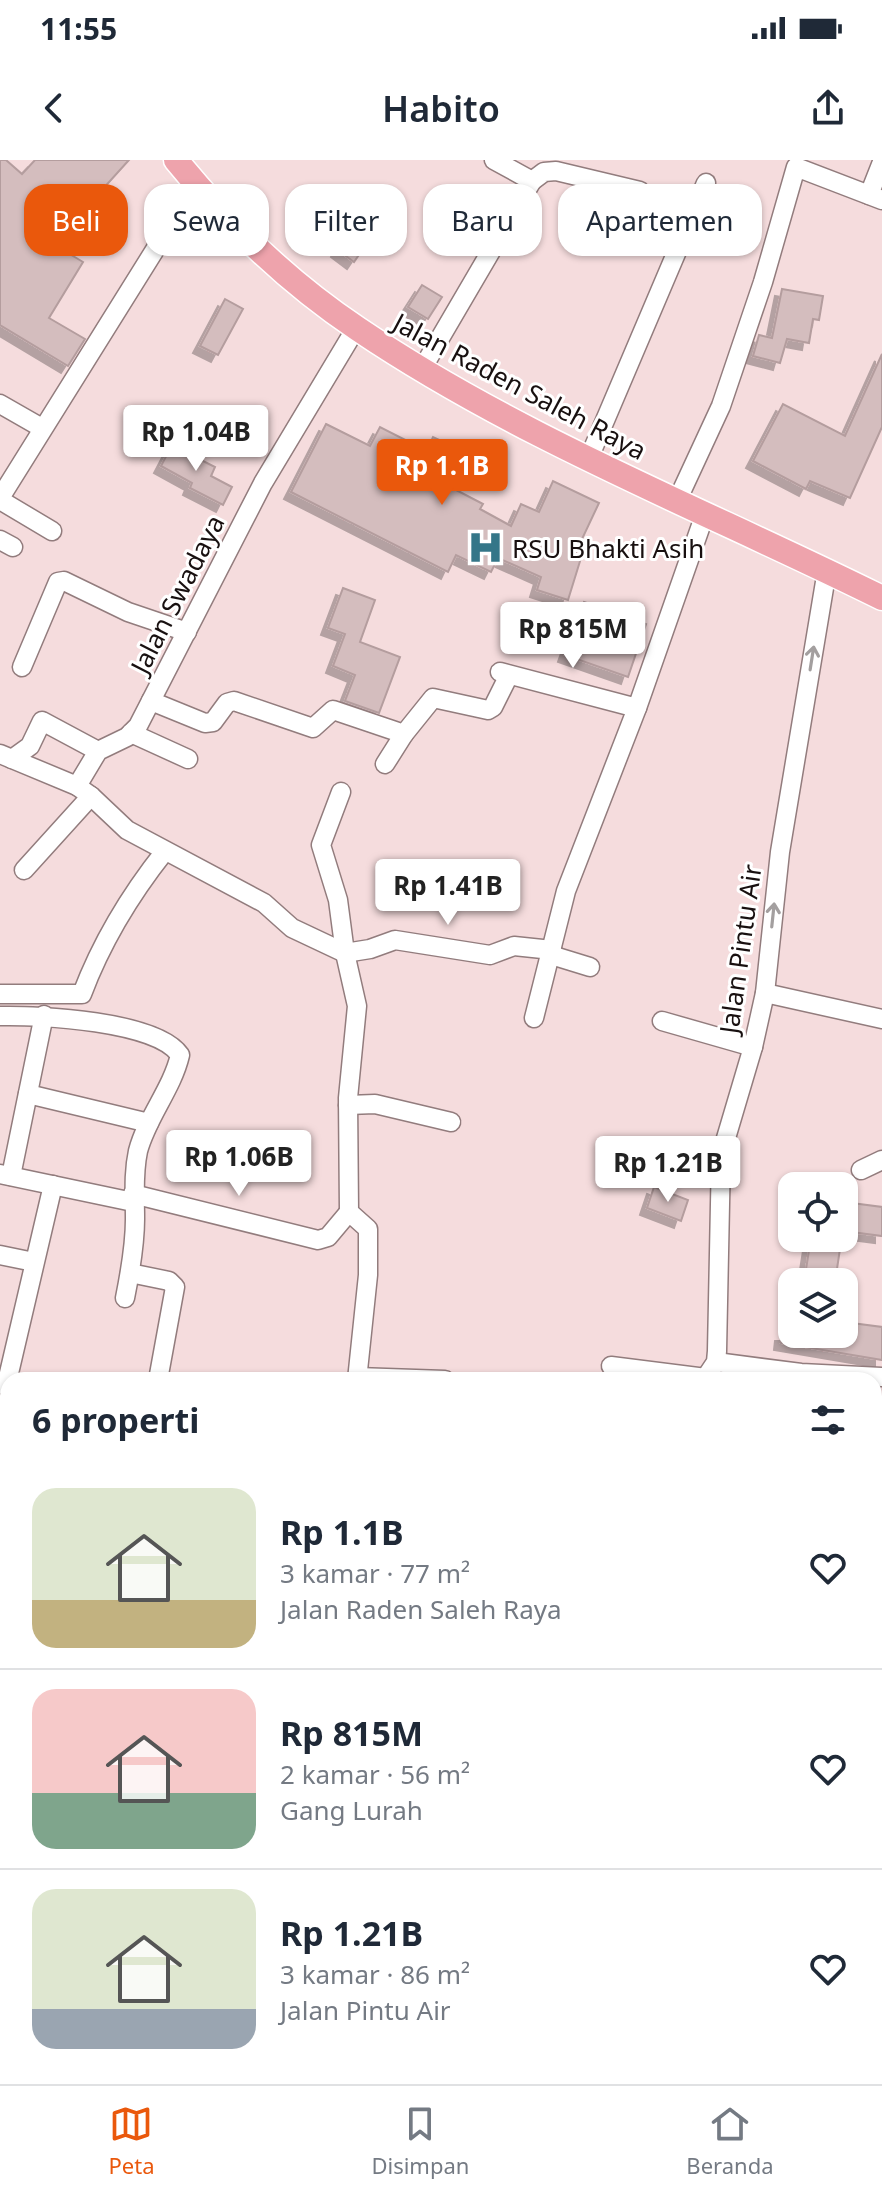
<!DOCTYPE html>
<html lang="id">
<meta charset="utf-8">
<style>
:root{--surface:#fff;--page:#f2f2f3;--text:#1f2937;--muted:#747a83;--line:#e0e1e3;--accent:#ea580c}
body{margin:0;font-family:"Noto Sans",sans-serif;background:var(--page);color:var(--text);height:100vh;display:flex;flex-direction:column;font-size:30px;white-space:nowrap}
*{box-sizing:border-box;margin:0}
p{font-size:26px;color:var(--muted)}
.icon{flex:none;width:44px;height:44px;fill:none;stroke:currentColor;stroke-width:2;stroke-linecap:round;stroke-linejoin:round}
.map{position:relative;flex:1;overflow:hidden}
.details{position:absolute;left:0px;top:1212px;width:882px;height:712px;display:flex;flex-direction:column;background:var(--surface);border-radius:24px 24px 0 0;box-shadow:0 2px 6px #0004}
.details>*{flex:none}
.guide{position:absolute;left:24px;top:24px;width:834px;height:72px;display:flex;gap:16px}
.fabs{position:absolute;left:778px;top:1012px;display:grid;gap:16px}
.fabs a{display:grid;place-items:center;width:80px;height:80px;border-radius:16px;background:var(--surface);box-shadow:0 2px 6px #0004;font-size:40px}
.price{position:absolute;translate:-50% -68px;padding:0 18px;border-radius:8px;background:#fff;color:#222;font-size:26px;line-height:52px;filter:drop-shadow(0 2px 4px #0008)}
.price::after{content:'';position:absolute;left:50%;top:48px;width:24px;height:18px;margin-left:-12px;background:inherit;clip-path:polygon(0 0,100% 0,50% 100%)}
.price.active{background:var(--accent);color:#fff}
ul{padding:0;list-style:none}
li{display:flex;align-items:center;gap:24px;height:200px;padding:0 32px}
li+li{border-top:2px solid var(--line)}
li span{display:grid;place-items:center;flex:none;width:224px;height:160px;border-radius:24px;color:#555}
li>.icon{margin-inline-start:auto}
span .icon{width:96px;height:96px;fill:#fffc;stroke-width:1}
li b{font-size:34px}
h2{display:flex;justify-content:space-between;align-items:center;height:96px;padding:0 32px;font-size:34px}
.tag{padding:0 28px;border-radius:24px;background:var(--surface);box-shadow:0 2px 6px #0004;font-size:28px;line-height:72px}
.tag.active{background:var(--accent);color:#fff}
.status{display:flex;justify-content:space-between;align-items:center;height:56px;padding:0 40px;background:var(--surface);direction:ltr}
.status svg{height:22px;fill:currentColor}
header{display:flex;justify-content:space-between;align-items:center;height:104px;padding:0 32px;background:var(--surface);font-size:36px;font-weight:600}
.tabs{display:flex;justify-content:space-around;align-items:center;height:112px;border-top:2px solid var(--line);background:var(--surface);font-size:22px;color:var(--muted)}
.tabs a{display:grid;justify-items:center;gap:4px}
.tabs .active{color:var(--accent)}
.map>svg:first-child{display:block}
.building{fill:#d4bdbe;stroke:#b49d9e;stroke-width:2;filter:url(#shadow)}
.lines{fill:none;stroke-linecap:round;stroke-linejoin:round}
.minor-casing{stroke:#927c7d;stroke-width:21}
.major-casing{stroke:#fff;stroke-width:27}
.minor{stroke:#fff;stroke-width:18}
.major{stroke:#eea3ac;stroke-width:24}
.oneway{stroke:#a39f9f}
.labels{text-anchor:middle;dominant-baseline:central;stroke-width:6;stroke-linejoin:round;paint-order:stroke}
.street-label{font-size:26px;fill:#181010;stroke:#fff}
.poi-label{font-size:26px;fill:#181010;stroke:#fff;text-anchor:start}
</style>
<div class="status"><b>11:55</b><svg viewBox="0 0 49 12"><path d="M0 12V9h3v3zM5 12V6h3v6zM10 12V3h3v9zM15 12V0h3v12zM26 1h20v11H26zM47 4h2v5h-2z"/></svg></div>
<header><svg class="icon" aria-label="back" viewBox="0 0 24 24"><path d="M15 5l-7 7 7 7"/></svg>Habito<svg class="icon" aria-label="share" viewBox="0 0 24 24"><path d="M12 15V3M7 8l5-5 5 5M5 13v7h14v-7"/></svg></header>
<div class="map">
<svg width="882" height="1924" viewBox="0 0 882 1924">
<defs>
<filter id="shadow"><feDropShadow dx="-7" dy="7" stdDeviation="0" flood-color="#0004"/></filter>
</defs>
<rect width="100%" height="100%" fill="#f5dcdd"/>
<g class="building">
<path d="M0,0H6L22,14L35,0H129L53,84L83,102L49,158L85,179L68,206L0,165Z"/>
<path d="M359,58L376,70L354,102L338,90Z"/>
<path d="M422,125L442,137L428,159L408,147Z"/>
<path d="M782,129L823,136L819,160L813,159L809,183L787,179L780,203L753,196L759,175L772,178Z"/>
<path d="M225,139L243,149L218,195L200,186Z"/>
<path d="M882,194V267L850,338L810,321L806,329L753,301L783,244L845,276Z"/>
<path d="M326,264L370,286L380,267L427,291L433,277L472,295L456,330L483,344L480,349L511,366L521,344L539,352L553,321L599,343L574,396L581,398L568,440L537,430L541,417L498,398L491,412L456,395L448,412L291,332Z"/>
<path d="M174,281L191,290L189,294L215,307L211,316L232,327L223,345L190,328L192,323L161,306Z"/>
<path d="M343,428L375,440L360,482L400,497L379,553L345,541L355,515L333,506L345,474L328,468Z"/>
<path d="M584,442L646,464L628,517L565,495Z"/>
<path d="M654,1027L688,1040L681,1061L647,1048Z"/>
<path d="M844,1042L882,1047V1076L844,1071Z"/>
<path d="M810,1084L840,1089L835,1122H804Z"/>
<path d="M844,1162L882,1167V1200L781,1183L782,1174H844Z"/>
</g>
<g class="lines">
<defs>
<g id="minor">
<path d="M532,21L544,12L556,11L640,31"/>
<path d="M869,35L882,2"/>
<path d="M422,209L532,21L494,0"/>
<path d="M0,244L42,268"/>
<path d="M589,298L706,23"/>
<path d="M0,338L196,24"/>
<path d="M0,340L52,371"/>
<path d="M677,341L721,246L763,122L796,7L882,40"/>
<path d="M0,380L13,387"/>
<path d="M22,507L58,422L64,421L128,452L187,472"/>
<path d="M500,512L637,548"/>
<path d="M151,541L205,563L213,562L227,543L234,541L313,568L333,550L404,574L433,538L488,550L493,547L509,515"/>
<path d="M131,573L188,599"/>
<path d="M0,594L77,626L91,636L127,670L264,743L292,768L345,793L370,789L395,780L490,795L514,786L552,790"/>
<path d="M12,599L30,586L42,561L98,591"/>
<path d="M385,604L404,574"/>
<path d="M77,626L98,591L127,577L138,566L263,323L356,168"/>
<path d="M341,632L321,685L338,740L345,793L357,846L348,938L349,1052L368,1069V1115L357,1220"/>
<path d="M24,710L91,636"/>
<path d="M551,795L590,807"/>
<path d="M765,833L882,859"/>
<path d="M0,834H82C102,781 130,735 165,691"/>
<path d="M0,856C39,855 157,861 180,895C172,929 147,957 138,991C133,1014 135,1036 135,1059C135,1085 130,1113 125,1138"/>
<path d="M534,858L566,731L637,548L705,354"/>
<path d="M662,861L753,887"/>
<path d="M28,934L149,963"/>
<path d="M348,945L375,944L451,962"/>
<path d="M861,1010L882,1000"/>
<path d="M0,1014L133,1042"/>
<path d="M11,1016L44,855"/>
<path d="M133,1034L318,1080L328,1077L349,1052"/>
<path d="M0,1095L34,1102"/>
<path d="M130,1113L169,1121L175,1127L158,1220"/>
<path d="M716,1202L801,1213L882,1217"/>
<path d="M611,1206L706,1218"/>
<path d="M357,1217L445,1220"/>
<path d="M704,1220L716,1202L717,1191L721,995L753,887L765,833L780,692L827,410"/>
<path d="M6,1226L53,1025"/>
<path d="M0,1307V1338"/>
<path d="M0,1389L8,1384"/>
<path d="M0,1721L8,1723"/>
<path d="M0,1749L8,1740"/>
<path d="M0,1832L8,1836"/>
<path d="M874,1859L882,1863"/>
<path d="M268,1916L270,1924"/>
<path d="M787,1924L792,1916"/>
</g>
<g id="major">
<path d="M176,0C228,64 289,123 358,169C521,279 707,351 882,438"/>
<path d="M874,1309H882"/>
<path d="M874,1335H882"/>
<path d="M433,1924L437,1916"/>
</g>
</defs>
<use href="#minor" class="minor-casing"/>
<use href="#major" class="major-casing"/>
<use href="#minor" class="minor"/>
<use href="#major" class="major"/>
</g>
<defs><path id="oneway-shaft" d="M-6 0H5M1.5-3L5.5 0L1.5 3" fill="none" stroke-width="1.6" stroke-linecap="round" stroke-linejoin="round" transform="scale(2)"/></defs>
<g class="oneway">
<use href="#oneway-shaft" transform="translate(812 498) rotate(-81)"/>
<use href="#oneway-shaft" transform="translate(773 755) rotate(-84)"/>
</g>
<defs>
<symbol id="hospital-bare" viewBox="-9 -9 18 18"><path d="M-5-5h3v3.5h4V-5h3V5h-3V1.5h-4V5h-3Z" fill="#347688" stroke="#fff" stroke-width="2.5" paint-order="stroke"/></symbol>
</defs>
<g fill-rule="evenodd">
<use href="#hospital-bare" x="460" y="362" width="51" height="51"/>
</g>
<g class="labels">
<g class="street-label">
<text transform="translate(520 226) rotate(28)">Jalan Raden Saleh Raya</text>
<text transform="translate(177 434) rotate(-63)">Jalan Swadaya</text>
<text transform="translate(740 789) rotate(-82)">Jalan Pintu Air</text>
</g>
<g class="poi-label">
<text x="512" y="388">RSU Bhakti Asih</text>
</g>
</g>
</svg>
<div class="fabs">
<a><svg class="icon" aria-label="locate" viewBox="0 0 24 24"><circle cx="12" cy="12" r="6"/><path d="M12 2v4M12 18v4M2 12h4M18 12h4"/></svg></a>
<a><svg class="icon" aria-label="layers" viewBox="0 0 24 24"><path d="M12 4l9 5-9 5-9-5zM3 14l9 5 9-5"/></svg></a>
</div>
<b class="price" style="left:196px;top:313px">Rp 1.04B</b>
<b class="price active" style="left:442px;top:347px">Rp 1.1B</b>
<b class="price" style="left:573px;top:510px">Rp 815M</b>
<b class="price" style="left:448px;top:767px">Rp 1.41B</b>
<b class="price" style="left:239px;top:1038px">Rp 1.06B</b>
<b class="price" style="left:668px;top:1044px">Rp 1.21B</b>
<div class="guide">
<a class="tag active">Beli</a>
<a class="tag">Sewa</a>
<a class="tag">Filter</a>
<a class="tag">Baru</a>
<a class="tag">Apartemen</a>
</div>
<section class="details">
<h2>6 properti<svg class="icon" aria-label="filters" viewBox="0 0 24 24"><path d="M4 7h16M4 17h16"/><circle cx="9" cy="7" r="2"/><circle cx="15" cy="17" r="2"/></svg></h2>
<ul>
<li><span style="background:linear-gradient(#dfe7d0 70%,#c2b280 0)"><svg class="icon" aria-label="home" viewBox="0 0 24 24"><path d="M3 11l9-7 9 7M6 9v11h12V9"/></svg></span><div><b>Rp 1.1B</b><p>3 kamar · 77 m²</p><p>Jalan Raden Saleh Raya</p></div><svg class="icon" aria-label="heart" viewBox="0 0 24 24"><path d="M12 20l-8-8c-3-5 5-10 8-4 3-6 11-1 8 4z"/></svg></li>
<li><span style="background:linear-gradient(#f6c9c9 65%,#7fa58c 0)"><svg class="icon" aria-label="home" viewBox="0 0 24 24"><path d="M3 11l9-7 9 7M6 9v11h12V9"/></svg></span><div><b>Rp 815M</b><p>2 kamar · 56 m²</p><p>Gang Lurah</p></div><svg class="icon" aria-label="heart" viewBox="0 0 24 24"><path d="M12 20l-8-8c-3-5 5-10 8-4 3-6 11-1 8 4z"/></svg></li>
<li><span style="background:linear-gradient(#dfe7d0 75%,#9aa5b1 0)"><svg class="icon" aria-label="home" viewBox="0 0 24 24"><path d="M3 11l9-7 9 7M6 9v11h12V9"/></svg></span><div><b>Rp 1.21B</b><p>3 kamar · 86 m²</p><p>Jalan Pintu Air</p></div><svg class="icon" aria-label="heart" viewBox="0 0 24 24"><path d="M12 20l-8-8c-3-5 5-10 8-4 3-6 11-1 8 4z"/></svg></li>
</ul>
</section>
</div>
<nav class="tabs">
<a class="active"><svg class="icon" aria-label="map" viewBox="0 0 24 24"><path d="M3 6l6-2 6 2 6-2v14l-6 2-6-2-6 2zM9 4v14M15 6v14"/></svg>Peta</a>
<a><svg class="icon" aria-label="saved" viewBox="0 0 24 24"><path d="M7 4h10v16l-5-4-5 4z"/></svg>Disimpan</a>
<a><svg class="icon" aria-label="home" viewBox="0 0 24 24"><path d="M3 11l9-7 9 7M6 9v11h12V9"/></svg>Beranda</a>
</nav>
